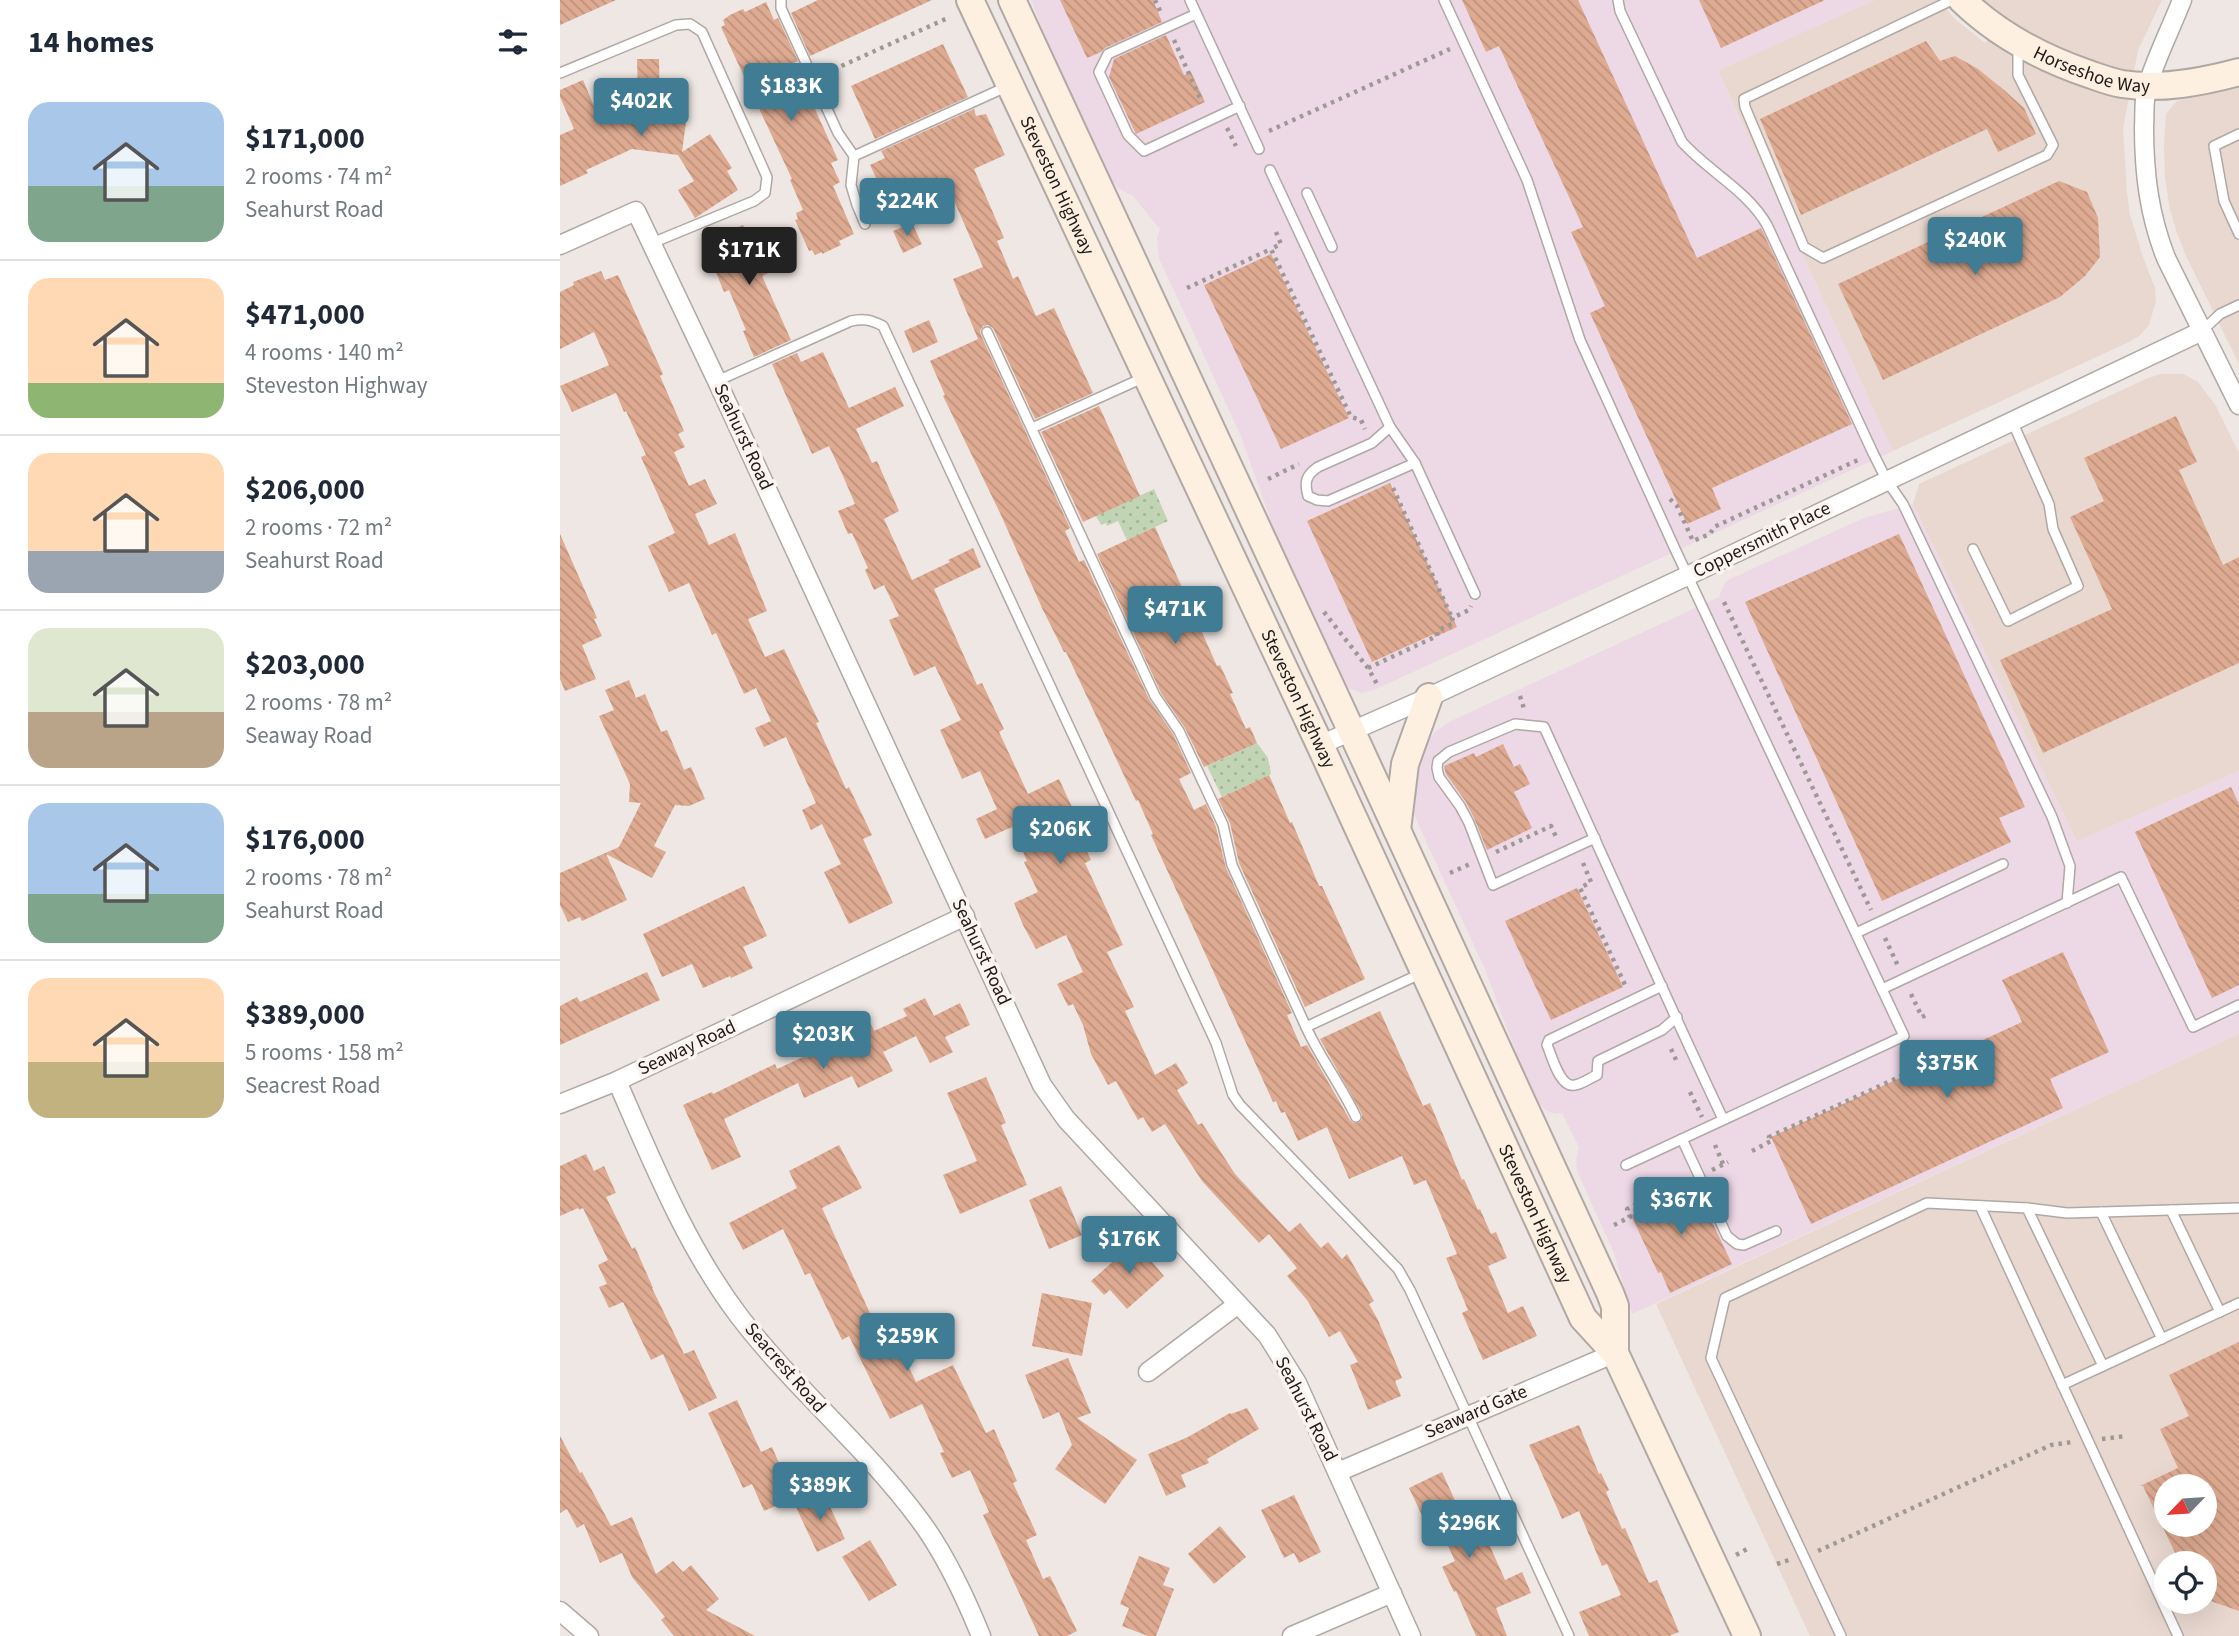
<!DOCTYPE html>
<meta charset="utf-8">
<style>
:root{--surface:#fff;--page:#f2f2f3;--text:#1f2937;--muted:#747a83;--line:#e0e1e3;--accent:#407c93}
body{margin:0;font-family:"Source Sans 3",sans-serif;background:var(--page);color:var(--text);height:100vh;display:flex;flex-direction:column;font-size:26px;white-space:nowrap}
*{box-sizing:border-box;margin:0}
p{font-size:23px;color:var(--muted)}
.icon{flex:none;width:38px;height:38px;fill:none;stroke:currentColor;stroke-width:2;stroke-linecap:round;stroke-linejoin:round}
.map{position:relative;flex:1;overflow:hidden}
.details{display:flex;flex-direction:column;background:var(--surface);width:560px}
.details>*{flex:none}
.needle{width:46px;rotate:245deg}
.fabs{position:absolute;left:1594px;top:1474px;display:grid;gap:14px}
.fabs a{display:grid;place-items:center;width:63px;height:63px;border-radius:50%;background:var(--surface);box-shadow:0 7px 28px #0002;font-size:35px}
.price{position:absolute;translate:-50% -60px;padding:0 16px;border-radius:7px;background:var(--accent);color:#fff;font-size:23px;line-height:46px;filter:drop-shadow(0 2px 4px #0008)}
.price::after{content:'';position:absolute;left:50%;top:42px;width:21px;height:16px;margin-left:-10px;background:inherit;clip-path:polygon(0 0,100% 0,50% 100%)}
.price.on{background:#222;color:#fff}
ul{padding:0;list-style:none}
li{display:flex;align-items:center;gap:21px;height:175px;padding:0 28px}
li+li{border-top:2px solid var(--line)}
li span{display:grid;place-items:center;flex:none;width:196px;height:140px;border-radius:21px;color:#555}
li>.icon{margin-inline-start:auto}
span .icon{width:84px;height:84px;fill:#fffc;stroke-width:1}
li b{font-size:30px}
h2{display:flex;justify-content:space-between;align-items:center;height:84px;padding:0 28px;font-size:30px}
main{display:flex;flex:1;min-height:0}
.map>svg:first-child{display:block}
.commercial{fill:#edd8e6}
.built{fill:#e8d8d0;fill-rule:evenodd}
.garden{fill:url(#garden-dots)}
.building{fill:url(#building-back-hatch);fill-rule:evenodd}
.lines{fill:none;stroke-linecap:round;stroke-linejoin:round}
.lane-casing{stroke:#b0a8a4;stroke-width:12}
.street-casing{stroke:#b0a8a4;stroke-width:21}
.secondary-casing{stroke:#b0a8a4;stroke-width:30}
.path{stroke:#9f9996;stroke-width:4.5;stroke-dasharray:3.5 5;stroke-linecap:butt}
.lane{stroke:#fff;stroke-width:9}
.street{stroke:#fff;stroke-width:18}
.secondary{stroke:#fef0e0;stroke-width:26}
.labels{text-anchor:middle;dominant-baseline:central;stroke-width:7;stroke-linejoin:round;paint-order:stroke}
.street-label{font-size:19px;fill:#1e1b1a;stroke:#fcf4f0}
</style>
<main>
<section class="details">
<h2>14 homes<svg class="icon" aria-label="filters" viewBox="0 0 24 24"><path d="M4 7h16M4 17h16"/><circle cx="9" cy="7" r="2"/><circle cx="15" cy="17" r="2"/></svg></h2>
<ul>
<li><span style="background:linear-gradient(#a9c7e8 60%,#7fa58c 0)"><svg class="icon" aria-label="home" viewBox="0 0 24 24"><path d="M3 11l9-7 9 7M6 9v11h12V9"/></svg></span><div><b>$171,000</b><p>2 rooms · 74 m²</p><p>Seahurst Road</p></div></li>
<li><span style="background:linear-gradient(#ffd9b3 75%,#8fb573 0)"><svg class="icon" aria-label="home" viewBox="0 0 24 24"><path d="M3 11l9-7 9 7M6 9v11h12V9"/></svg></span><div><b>$471,000</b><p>4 rooms · 140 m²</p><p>Steveston Highway</p></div></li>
<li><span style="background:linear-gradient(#ffd9b3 70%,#9aa5b1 0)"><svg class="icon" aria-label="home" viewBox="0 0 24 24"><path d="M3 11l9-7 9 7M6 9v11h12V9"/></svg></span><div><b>$206,000</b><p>2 rooms · 72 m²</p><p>Seahurst Road</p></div></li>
<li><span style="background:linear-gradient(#dfe7d0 60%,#b9a48a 0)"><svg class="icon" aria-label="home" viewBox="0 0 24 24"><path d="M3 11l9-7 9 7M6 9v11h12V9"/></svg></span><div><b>$203,000</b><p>2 rooms · 78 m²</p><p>Seaway Road</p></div></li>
<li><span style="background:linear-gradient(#a9c7e8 65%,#7fa58c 0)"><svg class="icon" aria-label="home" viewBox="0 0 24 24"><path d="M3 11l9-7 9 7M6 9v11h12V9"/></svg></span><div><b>$176,000</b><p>2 rooms · 78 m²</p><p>Seahurst Road</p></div></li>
<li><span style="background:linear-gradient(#ffd9b3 60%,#c2b280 0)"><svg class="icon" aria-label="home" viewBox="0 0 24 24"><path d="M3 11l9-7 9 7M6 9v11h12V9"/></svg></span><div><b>$389,000</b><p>5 rooms · 158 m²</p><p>Seacrest Road</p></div></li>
</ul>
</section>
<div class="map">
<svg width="1679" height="1636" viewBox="0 0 1679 1636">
<defs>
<pattern id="garden-dots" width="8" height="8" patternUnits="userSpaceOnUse" patternTransform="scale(1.75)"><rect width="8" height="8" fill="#c1d4b4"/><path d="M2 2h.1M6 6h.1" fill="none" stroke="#a5b59a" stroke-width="1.8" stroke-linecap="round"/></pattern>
<pattern id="building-back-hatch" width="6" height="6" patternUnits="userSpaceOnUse" patternTransform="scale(1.75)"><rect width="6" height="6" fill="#deaa91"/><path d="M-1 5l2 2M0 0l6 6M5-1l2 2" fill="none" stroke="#be927c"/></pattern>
</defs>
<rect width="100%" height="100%" fill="#efe7e3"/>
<g class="commercial">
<path d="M471,0H1315L1158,72L1333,451L814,690L802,693L788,688L782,682L729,571L680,434L599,258L597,238L600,229L573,196L559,189L551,180L486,38Z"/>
<path d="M1353,504L1517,841L1679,771V1034L1072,1314L1054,1253L1017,1171L1016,1158L1019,1147L1002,1113L995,1114L986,1110L973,1098L924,967L858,824L853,810L850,792L864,745L875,732L889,722L1159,597L1164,584L1170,579L1304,518Z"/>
</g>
<g class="built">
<path d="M1315,0H1378L1395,19L1425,43L1440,23L1412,0H1602L1578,50L1563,129L1567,193L1570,215L1583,257L1595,288L1596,301L1589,325L1579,336L1569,342L1333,451L1158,71Z"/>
<path d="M1679,86V364L1626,256L1617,233L1610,210L1605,178L1604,144L1606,114L1617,101Z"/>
<path d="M1601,374H1623L1638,382L1656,406L1679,453V771L1517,841L1353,504L1359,484L1588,378Z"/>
<path d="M1679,1034V1636H1250L1096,1304ZM1606,1486H1645V1524H1606ZM1606,1563H1645V1601H1606Z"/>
</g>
<g class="garden">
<path d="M594,489L608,521L567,540L558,521L547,526L546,523L541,525L536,516Z"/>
<path d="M697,743L708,758L711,774L662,797L647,766Z"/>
</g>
<g class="building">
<path d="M0,0H56L0,25Z"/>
<path d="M258,0H372L250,56L231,13Z"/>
<path d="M500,0H593L602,22L545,48L541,52L527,58Z"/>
<path d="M902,0H1018L1137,258L1201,228L1292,424L1152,488L1161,509L1127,524L1030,313L1045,306L1011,232L1023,227L939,46L926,52Z"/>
<path d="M1139,0H1265L1161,48Z"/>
<path d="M206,2L214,20L218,18L238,61L234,63L278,160L271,163L280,182L273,186L294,234L279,241L281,245L262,254V252L255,255L252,250L249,251L235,220L238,219L236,213L243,210L230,180L232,179L161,27L165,25L163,20L170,15L183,9L185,12Z"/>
<path d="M606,35L624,75L631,72L645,102L576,134L549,77L554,59Z"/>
<path d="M1366,41L1380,61L1395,56L1418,69L1444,90L1464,108L1476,134L1438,152L1427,129L1241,215L1200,119Z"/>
<path d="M383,44L408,97L315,139L291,86Z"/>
<path d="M77,59H99L100,103L128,107L122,152L150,134L172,168L167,171L178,190L135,218L118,190L134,181L118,155L72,149L26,170L28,173L0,186V135L14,129L0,97V90L23,80L36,111L78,92Z"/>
<path d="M414,109L416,116L426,114L445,155L414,169L444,238L437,241L453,279L458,276L476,316L494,308L533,393L475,419L433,328L428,325L423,326L420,331L421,335L510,528L505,531L519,562L524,560L589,699L613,734L631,773L619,779L634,810L646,804L656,827L666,868L732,1013L727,1015L741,1047L747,1045L790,1120L793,1123H798L802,1120V1114L760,1039L820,1011L863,1106L870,1103L902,1180L904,1179L918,1210L920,1209L931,1234L936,1232L947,1258L928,1266L948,1313L963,1306L977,1336L923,1360L902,1313L908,1310L886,1258L897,1254L866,1180L854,1185L842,1156L789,1179L767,1127L738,1141L725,1112L721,1113L716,1101L713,1102L591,835L593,834L578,800L576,801L506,652H504L482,608L441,515L383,396L385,395L370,361L418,339L393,279L423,267L386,182L330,208L310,165L325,158L321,151Z"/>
<path d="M1499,181L1527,192L1538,218L1540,257L1525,276L1500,297L1323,380L1278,284Z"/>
<path d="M352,223L362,244L343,253L333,231Z"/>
<path d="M183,225L194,252L211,245L220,268L202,276L231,340L194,357L183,331L186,330L169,290L164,292L143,241Z"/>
<path d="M711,254L789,418L721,449L644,285Z"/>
<path d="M41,271L45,280L58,275L103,374L100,376L124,431L118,434L125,447L114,452L129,486L145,479L157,504L135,514L149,545L175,533L207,611L188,619L205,657L224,649L259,722L256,723L286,789L289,787L312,835L303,839L333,903L289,924L264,872L281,864L262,824L251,830L242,810L256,803L226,737L204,747L195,728L211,721L196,688L184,694L156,633L152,635L129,583L109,592L88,546L115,533L81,457L86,455L66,411L64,412L56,393L12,412L0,386L49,365L34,332L0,349V292L14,285L13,282Z"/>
<path d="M369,320L378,342L353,353L344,331Z"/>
<path d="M263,352L289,408L335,387L344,406L296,429L312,463L317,461L339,511L324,519L352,580L390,562L388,560L413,548L421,567L374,589L417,685L422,683L444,729L439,732L468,794L499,779L530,846L531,850L527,852L531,860L525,863L563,945L547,952L574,1007L565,1011L595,1075L616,1063L628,1083L617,1090L638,1125L642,1123L675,1174L729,1232L740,1223L761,1248L768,1242L782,1259L787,1254L814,1301L809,1304L818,1320L842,1378L835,1381L841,1396L808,1410L790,1365L798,1362L780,1331L769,1337L747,1300L727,1276L737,1268L709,1234L699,1243L642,1181L605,1124L592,1132L583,1117L578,1120L556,1081L548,1085L531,1054L523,1025L513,1004L508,1006L497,984L523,972L506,935L476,949L463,925L454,903L478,892L464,862L467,861L452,827L425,839L416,819L437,809L420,771L402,779L380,730L401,720L375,666L354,676L329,620L339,616L324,585L314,590L305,570L308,568L292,533L288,534L278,511L295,504L283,476L269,446L252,454L212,364L237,353L241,362Z"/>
<path d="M539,406L580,496L523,522L481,432Z"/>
<path d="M1616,416L1637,462L1619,470L1663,565L1679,557V663L1483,753L1440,660L1552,609L1510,517L1544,501L1524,458Z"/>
<path d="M830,483L897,627L875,637L874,634L812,662L747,521Z"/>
<path d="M595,527L657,666L660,665L673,693L670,694L686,729L690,727L697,743L644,767L625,728L601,693L537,554Z"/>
<path d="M0,534L37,618L34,619L42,636L22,645L36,679L5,691L0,679Z"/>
<path d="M1339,534L1465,807L1439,818L1451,842L1322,901L1185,602Z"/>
<path d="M69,680L76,698L85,694L101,732L107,730L124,770L131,767L145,799L129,806L115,805L94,846L106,852L92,878L46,854L67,900L22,921L20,917L8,922L0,905V873L59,847L81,803L69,802L70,784L39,716L54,710L45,690Z"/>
<path d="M943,744L954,767L960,764L970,784L954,792L972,828L927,850L915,820L906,802L886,774L884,766L914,753L916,757Z"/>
<path d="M709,775L730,823L732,822L759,886H762L805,979L745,1007L679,863L670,823L658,799Z"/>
<path d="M1671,787L1679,804V985L1652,998L1575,832Z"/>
<path d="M184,886L207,936L183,947L193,968L171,978L170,976L143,988L132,964L102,977L83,934Z"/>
<path d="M1017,888L1063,987L991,1020L945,921Z"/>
<path d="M1503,952L1549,1052L1490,1079L1503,1108L1251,1224L1211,1137L1462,1022L1442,980Z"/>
<path d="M87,972L100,1000L0,1045V1006L17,997L20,1002Z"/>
<path d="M365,998L374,1016L400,1003L410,1025L385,1037L393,1052L370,1063L356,1036L323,1052L333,1071L298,1088L292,1076L244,1098L238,1083L164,1119L181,1157L152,1170L123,1105L152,1092L153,1094L215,1064L217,1069L276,1042L270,1031L306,1014L314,1031L347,1016L343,1009Z"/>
<path d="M426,1077L446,1123L441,1125L467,1185L400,1214L383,1175L417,1161L387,1093Z"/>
<path d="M279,1145L302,1188L262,1208L319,1333L330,1327L356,1382L393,1365L426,1433L434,1429L457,1481L453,1483L477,1535L466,1540L483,1579L490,1576L517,1631L507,1636H479L423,1515L429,1512L410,1470L392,1478L380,1453L384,1452L362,1404L330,1419L289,1336L282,1340L250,1273L245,1275L223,1229L183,1250L169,1223L237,1188L229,1171Z"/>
<path d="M26,1154L34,1171L44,1166L56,1193L46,1197L72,1249L75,1247L93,1288H92L124,1354L134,1350L157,1398L129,1411L103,1354L91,1360L63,1302L49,1308L39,1287L47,1284L38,1265L48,1260L23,1208L19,1210L18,1208L0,1216V1166Z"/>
<path d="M1133,1182L1172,1264L1110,1293L1101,1272L1098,1273L1071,1215L1075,1214L1073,1209Z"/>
<path d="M501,1186L522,1235L489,1249L469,1200Z"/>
<path d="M575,1242L604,1276L567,1309L550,1290L544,1295L531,1281Z"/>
<path d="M482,1293L532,1303L522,1356L472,1346Z"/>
<path d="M1679,1342V1611L1645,1599V1563H1620L1583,1486H1580L1618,1468L1600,1429L1629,1416L1609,1375ZM1606,1486H1645V1524H1606Z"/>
<path d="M508,1358L531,1413L517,1418L577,1460L545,1504L495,1469L512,1445L499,1412L483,1419L465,1375Z"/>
<path d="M177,1400L201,1452L212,1447L234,1498L204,1511L192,1484L183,1488L148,1413Z"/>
<path d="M687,1408L699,1429L647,1459L649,1463L621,1475L626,1487L606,1496L588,1454L628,1437L670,1413L671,1414Z"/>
<path d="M1019,1425L1039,1474L1041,1473L1049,1490L1046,1492L1062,1529L1065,1528L1089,1583L1097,1580L1119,1632L1109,1636H1029L1019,1612L1061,1595L1047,1564L1042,1566L1019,1511L1002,1519L969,1445Z"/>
<path d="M0,1436L20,1473L22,1472L51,1526L72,1517L96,1574L113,1561L123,1572L131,1565L159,1599L146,1610L195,1636H114L101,1620L105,1617L72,1577L62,1553L40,1563L24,1524L17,1528L7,1509L0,1513Z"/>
<path d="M882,1472L909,1531L914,1529L917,1538L925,1535L945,1580L962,1572L971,1593L936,1608L947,1636H916L896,1591L894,1592L882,1567L895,1561L879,1526L869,1530L849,1488Z"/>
<path d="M263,1492L285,1539L257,1552L235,1505Z"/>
<path d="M734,1495L761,1552L739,1563L734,1553L724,1558L701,1510Z"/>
<path d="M660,1526L686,1557L654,1584L628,1554Z"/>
<path d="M310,1540L337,1585L309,1601L282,1557Z"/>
<path d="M579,1556L610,1568L603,1585L614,1589L596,1636H588L562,1626L569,1608L560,1604Z"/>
</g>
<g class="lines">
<defs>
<g id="lane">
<path d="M221,0V8L225,17L278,133L294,156L291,185L297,205L305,224"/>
<path d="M630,0L699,149"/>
<path d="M884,0L967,180L1020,340L1115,549L1344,1036L1066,1165"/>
<path d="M1058,0L1060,11L1122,142C1148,171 1188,191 1207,225L1313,453L1327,481L1343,504L1492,817L1510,866L1507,903"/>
<path d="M1392,0L1184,99L1185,107L1244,247L1263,258L1487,155L1493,145L1458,75V48"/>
<path d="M636,14L548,54L539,72L568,135L584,151L680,106"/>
<path d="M0,73L116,25L130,24L142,32L207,177L205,193L194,201L92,243"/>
<path d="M1679,134L1654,146L1664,201L1679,234"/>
<path d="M294,156L446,87"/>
<path d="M710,170L830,427L855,463L915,594"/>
<path d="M747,193L772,247"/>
<path d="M1642,331L1660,314L1679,305"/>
<path d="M427,332L595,696L619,731L663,825L672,865L746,1027L862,973"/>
<path d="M157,381L291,321C304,318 311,320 323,326L656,1043L673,1095L680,1105L838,1269L850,1290L1009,1636"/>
<path d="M830,427L812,443L758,467C746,475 744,482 748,496L757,500L768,501L855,463"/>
<path d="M472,428L585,377"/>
<path d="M1413,549L1448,621L1518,586L1493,529L1489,504L1452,421"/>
<path d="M1035,838L933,885L909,823L900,806L879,777L877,768L878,761L889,752L955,724L984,727C1044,858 1102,990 1163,1119"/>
<path d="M1296,933L1443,864"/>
<path d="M1102,986L989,1040L987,1045C992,1056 1000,1089 1015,1085C1022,1084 1030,1078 1037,1075L1038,1061L1102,1030L1117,1017"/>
<path d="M1322,989L1561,877L1633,1027L1679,1005"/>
<path d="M746,1027C760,1058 781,1085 796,1117"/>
<path d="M1122,1139L1167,1236L1177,1244L1184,1245L1216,1231"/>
<path d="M1420,1206L1618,1636"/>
<path d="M1467,1208L1543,1366"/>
<path d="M1611,1210L1660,1312"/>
<path d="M1541,1212L1602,1339"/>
<path d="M1502,1385L1679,1303"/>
<path d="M1281,1636L1151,1358L1165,1298L1367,1203L1467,1208L1507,1213L1679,1208"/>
</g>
<g id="street">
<path d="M1622,0C1611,28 1597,56 1588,84C1583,98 1585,113 1584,127C1584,173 1589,215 1606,258L1679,405"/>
<path d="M0,245L76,211L157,381L482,1085L506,1119L707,1335L737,1383L851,1636"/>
<path d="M760,745L869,697L1127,576L1642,331"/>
<path d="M57,1081C92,1161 126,1246 179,1316C234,1388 305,1446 359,1519C383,1551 406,1599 421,1636"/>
<path d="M0,1104L57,1081L405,916"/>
<path d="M588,1372L678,1304"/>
<path d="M778,1472L1055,1353"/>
<path d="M0,1611L29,1636"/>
<path d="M732,1636L832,1593"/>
</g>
<g id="secondary">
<path id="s1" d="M410,0L760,745L1023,1318L1055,1353L1187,1636"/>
<path d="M452,0L791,730L1050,1293L1055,1306V1353"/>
<path id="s2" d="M1402,0C1437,34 1480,57 1526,73C1538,77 1550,82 1562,84C1601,90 1642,82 1679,72"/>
<path d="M837,830L845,764L869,697"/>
</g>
</defs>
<use href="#lane" class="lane-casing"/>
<use href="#street" class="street-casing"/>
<use href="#secondary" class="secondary-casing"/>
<g class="path">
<path d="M595,0L602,15"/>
<path d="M614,40L642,103"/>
<path d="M266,73L390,17"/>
<path d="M667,128L676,146"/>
<path d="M709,131L890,49"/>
<path d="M716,232L721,244L711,249L791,417L801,420L805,429"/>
<path d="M627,288L711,249"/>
<path d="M708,479L739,464"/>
<path d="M833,488L892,618"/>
<path d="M1110,499L1117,506L1133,541L1150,534L1154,527L1300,459"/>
<path d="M1164,602L1311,910"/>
<path d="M764,612L808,668L817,684"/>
<path d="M808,668L877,636L878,630L894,623L892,618L909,610L911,606"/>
<path d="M960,696L965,712"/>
<path d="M936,852L991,826L997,839"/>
<path d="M1023,863L1031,882L1020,888L1066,987"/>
<path d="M890,873L910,864"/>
<path d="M1325,938L1338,966"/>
<path d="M1351,994L1362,1017L1368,1014"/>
<path d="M1111,1049L1117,1062"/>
<path d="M1130,1092L1142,1117"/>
<path d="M1155,1145L1163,1164"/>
<path d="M1192,1151L1211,1141L1209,1137L1387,1055"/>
<path d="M1152,1170L1168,1162"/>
<path d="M1054,1225L1070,1217L1067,1209L1128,1181"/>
<path d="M1542,1439L1566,1436"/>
<path d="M1258,1551L1491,1445L1513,1442"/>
<path d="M1176,1555L1187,1549"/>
<path d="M1217,1564L1229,1560"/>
</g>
<use href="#lane" class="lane"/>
<use href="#street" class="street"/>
<use href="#secondary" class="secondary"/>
</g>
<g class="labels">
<g class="street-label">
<text stroke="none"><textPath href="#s2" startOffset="150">Horseshoe Way</textPath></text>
<text stroke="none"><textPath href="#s1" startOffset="205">Steveston Highway</textPath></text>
<text transform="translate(183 437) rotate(65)">Seahurst Road</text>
<text transform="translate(1202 540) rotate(-26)">Coppersmith Place</text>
<text stroke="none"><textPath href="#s1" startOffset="772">Steveston Highway</textPath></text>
<text transform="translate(421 952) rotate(65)">Seahurst Road</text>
<text transform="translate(127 1048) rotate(-25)">Seaway Road</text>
<text stroke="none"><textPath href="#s1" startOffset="1339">Steveston Highway</textPath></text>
<text transform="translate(225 1368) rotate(49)">Seacrest Road</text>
<text transform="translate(746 1409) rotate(63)">Seahurst Road</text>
<text transform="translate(916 1412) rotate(-23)">Seaward Gate</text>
</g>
</g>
</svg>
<div class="fabs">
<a><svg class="needle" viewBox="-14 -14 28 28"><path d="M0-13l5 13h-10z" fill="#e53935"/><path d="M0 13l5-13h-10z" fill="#747a83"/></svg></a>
<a><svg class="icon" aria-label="locate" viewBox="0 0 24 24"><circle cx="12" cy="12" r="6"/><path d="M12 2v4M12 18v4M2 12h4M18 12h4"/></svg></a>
</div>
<b class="price" style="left:231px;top:123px">$183K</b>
<b class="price" style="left:81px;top:138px">$402K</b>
<b class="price" style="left:347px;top:238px">$224K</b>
<b class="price" style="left:1415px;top:277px">$240K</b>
<b class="price on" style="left:189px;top:287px">$171K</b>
<b class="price" style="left:615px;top:646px">$471K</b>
<b class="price" style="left:500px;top:866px">$206K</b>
<b class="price" style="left:263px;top:1071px">$203K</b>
<b class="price" style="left:1387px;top:1100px">$375K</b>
<b class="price" style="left:1121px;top:1237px">$367K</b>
<b class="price" style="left:569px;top:1276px">$176K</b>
<b class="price" style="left:347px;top:1373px">$259K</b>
<b class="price" style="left:260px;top:1522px">$389K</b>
<b class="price" style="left:909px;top:1560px">$296K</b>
</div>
</main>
